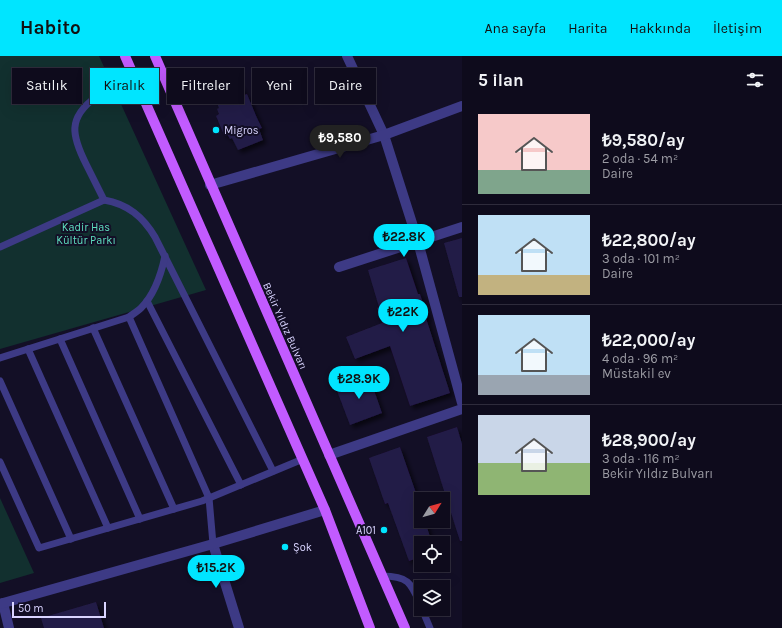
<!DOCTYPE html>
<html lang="tr">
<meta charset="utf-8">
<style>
:root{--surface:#0e0b1c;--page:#171425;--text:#f1f3f6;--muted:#9b9ba3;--line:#2e2b3b;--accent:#00e5ff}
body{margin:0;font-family:Karla,sans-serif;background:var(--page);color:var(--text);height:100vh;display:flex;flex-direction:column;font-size:15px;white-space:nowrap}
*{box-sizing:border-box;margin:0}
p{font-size:13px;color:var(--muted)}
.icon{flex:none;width:22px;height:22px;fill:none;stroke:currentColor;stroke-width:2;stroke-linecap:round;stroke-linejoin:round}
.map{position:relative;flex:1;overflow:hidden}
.side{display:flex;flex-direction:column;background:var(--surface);width:320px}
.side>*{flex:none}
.top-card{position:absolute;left:12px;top:12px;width:380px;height:36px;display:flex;gap:8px}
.needle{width:26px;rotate:53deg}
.controls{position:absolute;left:414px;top:436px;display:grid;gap:8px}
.controls a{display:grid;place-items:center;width:36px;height:36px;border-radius:0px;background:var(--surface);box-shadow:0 4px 16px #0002,0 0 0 1px var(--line);font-size:20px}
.scale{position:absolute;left:12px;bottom:10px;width:94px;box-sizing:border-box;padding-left:4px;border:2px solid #d9d4ff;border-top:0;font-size:11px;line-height:14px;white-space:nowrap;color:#d9d4ff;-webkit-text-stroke:3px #130f26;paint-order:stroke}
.price{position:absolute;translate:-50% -34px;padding:0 9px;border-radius:14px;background:var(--accent);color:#111;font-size:13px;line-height:26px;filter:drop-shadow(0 1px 2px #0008)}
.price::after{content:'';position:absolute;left:50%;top:24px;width:12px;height:9px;margin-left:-6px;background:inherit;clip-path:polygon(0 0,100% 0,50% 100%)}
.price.selected{background:#222;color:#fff}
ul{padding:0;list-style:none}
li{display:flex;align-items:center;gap:12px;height:100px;padding:0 16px}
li+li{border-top:1px solid var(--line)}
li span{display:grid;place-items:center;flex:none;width:112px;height:80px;border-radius:0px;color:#555}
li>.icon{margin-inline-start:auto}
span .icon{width:48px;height:48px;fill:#fffc;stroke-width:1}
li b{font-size:17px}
h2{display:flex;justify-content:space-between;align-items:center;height:48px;padding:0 16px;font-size:17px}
.chip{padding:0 14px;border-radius:0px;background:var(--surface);box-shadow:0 4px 16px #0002,0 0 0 1px var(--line);font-size:14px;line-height:36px}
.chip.selected{background:var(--accent);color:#111}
header{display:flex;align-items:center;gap:24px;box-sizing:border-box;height:56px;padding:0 20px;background:var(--accent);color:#111}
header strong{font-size:19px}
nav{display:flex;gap:22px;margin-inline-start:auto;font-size:14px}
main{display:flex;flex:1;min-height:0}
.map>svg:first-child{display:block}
.green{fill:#12302f}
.building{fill:#241b47;filter:url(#shadow)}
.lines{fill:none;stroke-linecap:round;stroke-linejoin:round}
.service{stroke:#3d3a85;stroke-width:7}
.minor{stroke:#3d3a85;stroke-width:10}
.primary{stroke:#c25bff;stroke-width:10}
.poi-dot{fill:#00e5ff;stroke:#130f26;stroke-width:1.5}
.labels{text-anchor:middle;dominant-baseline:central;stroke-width:4;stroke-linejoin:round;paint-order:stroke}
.poi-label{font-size:11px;fill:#d9d4ff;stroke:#130f26;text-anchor:start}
.park-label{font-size:11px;fill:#5fe0c0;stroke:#130f26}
.street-label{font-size:11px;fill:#d9d4ff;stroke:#130f26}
</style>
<header>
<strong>Habito</strong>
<nav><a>Ana sayfa</a><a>Harita</a><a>Hakkında</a><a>İletişim</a></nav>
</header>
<main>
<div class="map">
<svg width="462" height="572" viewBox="0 0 462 572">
<defs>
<filter id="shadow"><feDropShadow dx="3.5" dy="3.5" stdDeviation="2" flood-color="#0009"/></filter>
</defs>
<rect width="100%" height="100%" fill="#130f26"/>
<g class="green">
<path d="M0,0H99L206,234L0,293Z"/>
<path d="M0,442L34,517L0,527Z"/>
</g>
<g class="building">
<path d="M240,29L244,39L247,38L257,62L262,72L259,73L263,84L238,94L232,82L230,83L227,78L224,79L216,60L219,58L217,53L219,52L214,39Z"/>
<path d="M462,182V241H459L444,187Z"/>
<path d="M406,202L418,238H420L428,262H426L450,337L410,350L390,290L355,303L346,281L382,267L377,252L379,251L368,214Z"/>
<path d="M369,320L382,357L350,369L336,332Z"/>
<path d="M457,371L462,388V485H460L427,381Z"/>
<path d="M400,391L416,437H415L421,455V465H425L432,487H421V501L409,505L388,447L385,448L369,402Z"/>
<path d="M96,546L104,572H44L41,562Z"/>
</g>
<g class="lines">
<g class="service">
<path d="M104,144C98,132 92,120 86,108C72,80 67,62 96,41C107,32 121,26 133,19"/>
<path d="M0,191L104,144C128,148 143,161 155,181L273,415"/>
<path d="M147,245L241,429"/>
<path d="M129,261L209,442L213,488"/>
<path d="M93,272L174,453"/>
<path d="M60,283L140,463"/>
<path d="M28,293L108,472"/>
<path d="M0,302L129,261C133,258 138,255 141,252C155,238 161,219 165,200"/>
<path d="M0,325L71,483"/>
<path d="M0,406L39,492L202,445L303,403"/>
<path d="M382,520C409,520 411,527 421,550"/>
<path d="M422,553L430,572"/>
</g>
<g class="minor">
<path d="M347,0L384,79L418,186L462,347"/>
<path d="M210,129L384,79L462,50"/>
<path d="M339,211L462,171"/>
<path d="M329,399L462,353"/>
<path d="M213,488L239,572"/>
<path d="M3,547L9,572"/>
<path d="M0,548L213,488L325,454"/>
</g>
<g class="primary">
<path d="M125,0L325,454L370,572"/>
<path d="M155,0L405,572"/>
</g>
</g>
<g class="poi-dot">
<circle cx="216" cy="74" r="4"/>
<circle cx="384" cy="474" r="4"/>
<circle cx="285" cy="491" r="4"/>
</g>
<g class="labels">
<g class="poi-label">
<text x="224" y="74">Migros</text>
<text x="376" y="474" text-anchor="end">A101</text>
<text x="293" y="491">Şok</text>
</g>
<g class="park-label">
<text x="86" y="171">Kadir Has<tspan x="86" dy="13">Kültür Parkı</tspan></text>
</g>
<g class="street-label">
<text transform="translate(285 270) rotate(66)">Bekir Yıldız Bulvarı</text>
</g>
</g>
</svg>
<div class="controls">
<a><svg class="needle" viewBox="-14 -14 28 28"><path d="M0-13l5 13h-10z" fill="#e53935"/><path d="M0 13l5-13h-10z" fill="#9b9ba3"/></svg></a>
<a><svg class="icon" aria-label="locate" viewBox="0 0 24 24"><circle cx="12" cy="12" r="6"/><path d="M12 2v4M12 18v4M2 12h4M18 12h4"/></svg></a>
<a><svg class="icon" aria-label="layers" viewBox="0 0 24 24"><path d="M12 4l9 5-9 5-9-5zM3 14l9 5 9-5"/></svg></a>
</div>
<div class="scale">50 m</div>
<b class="price selected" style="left:340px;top:103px">₺9,580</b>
<b class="price" style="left:404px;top:202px">₺22.8K</b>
<b class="price" style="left:403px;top:277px">₺22K</b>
<b class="price" style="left:359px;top:344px">₺28.9K</b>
<b class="price" style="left:216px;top:533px">₺15.2K</b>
<div class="top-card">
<a class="chip">Satılık</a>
<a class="chip selected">Kiralık</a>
<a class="chip">Filtreler</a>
<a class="chip">Yeni</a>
<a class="chip">Daire</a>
</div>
</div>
<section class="side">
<h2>5 ilan<svg class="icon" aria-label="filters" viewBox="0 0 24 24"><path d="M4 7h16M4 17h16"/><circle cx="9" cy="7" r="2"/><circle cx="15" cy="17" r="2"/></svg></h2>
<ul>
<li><span style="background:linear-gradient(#f6c9c9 70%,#7fa58c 0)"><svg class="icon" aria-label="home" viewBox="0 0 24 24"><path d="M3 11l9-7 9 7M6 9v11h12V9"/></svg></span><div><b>₺9,580/ay</b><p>2 oda · 54 m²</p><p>Daire</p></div></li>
<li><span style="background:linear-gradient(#bfe0f5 75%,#c2b280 0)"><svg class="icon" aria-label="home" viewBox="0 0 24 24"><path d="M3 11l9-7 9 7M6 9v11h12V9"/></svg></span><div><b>₺22,800/ay</b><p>3 oda · 101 m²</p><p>Daire</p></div></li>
<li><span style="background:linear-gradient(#bfe0f5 75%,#9aa5b1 0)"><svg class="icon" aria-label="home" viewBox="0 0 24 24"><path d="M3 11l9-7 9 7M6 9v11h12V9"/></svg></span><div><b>₺22,000/ay</b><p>4 oda · 96 m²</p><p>Müstakil ev</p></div></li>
<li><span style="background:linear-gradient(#c9d6e8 60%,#8fb573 0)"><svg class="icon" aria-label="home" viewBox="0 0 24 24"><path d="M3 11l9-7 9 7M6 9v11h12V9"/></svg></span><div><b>₺28,900/ay</b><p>3 oda · 116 m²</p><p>Bekir Yıldız Bulvarı</p></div></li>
</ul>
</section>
</main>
